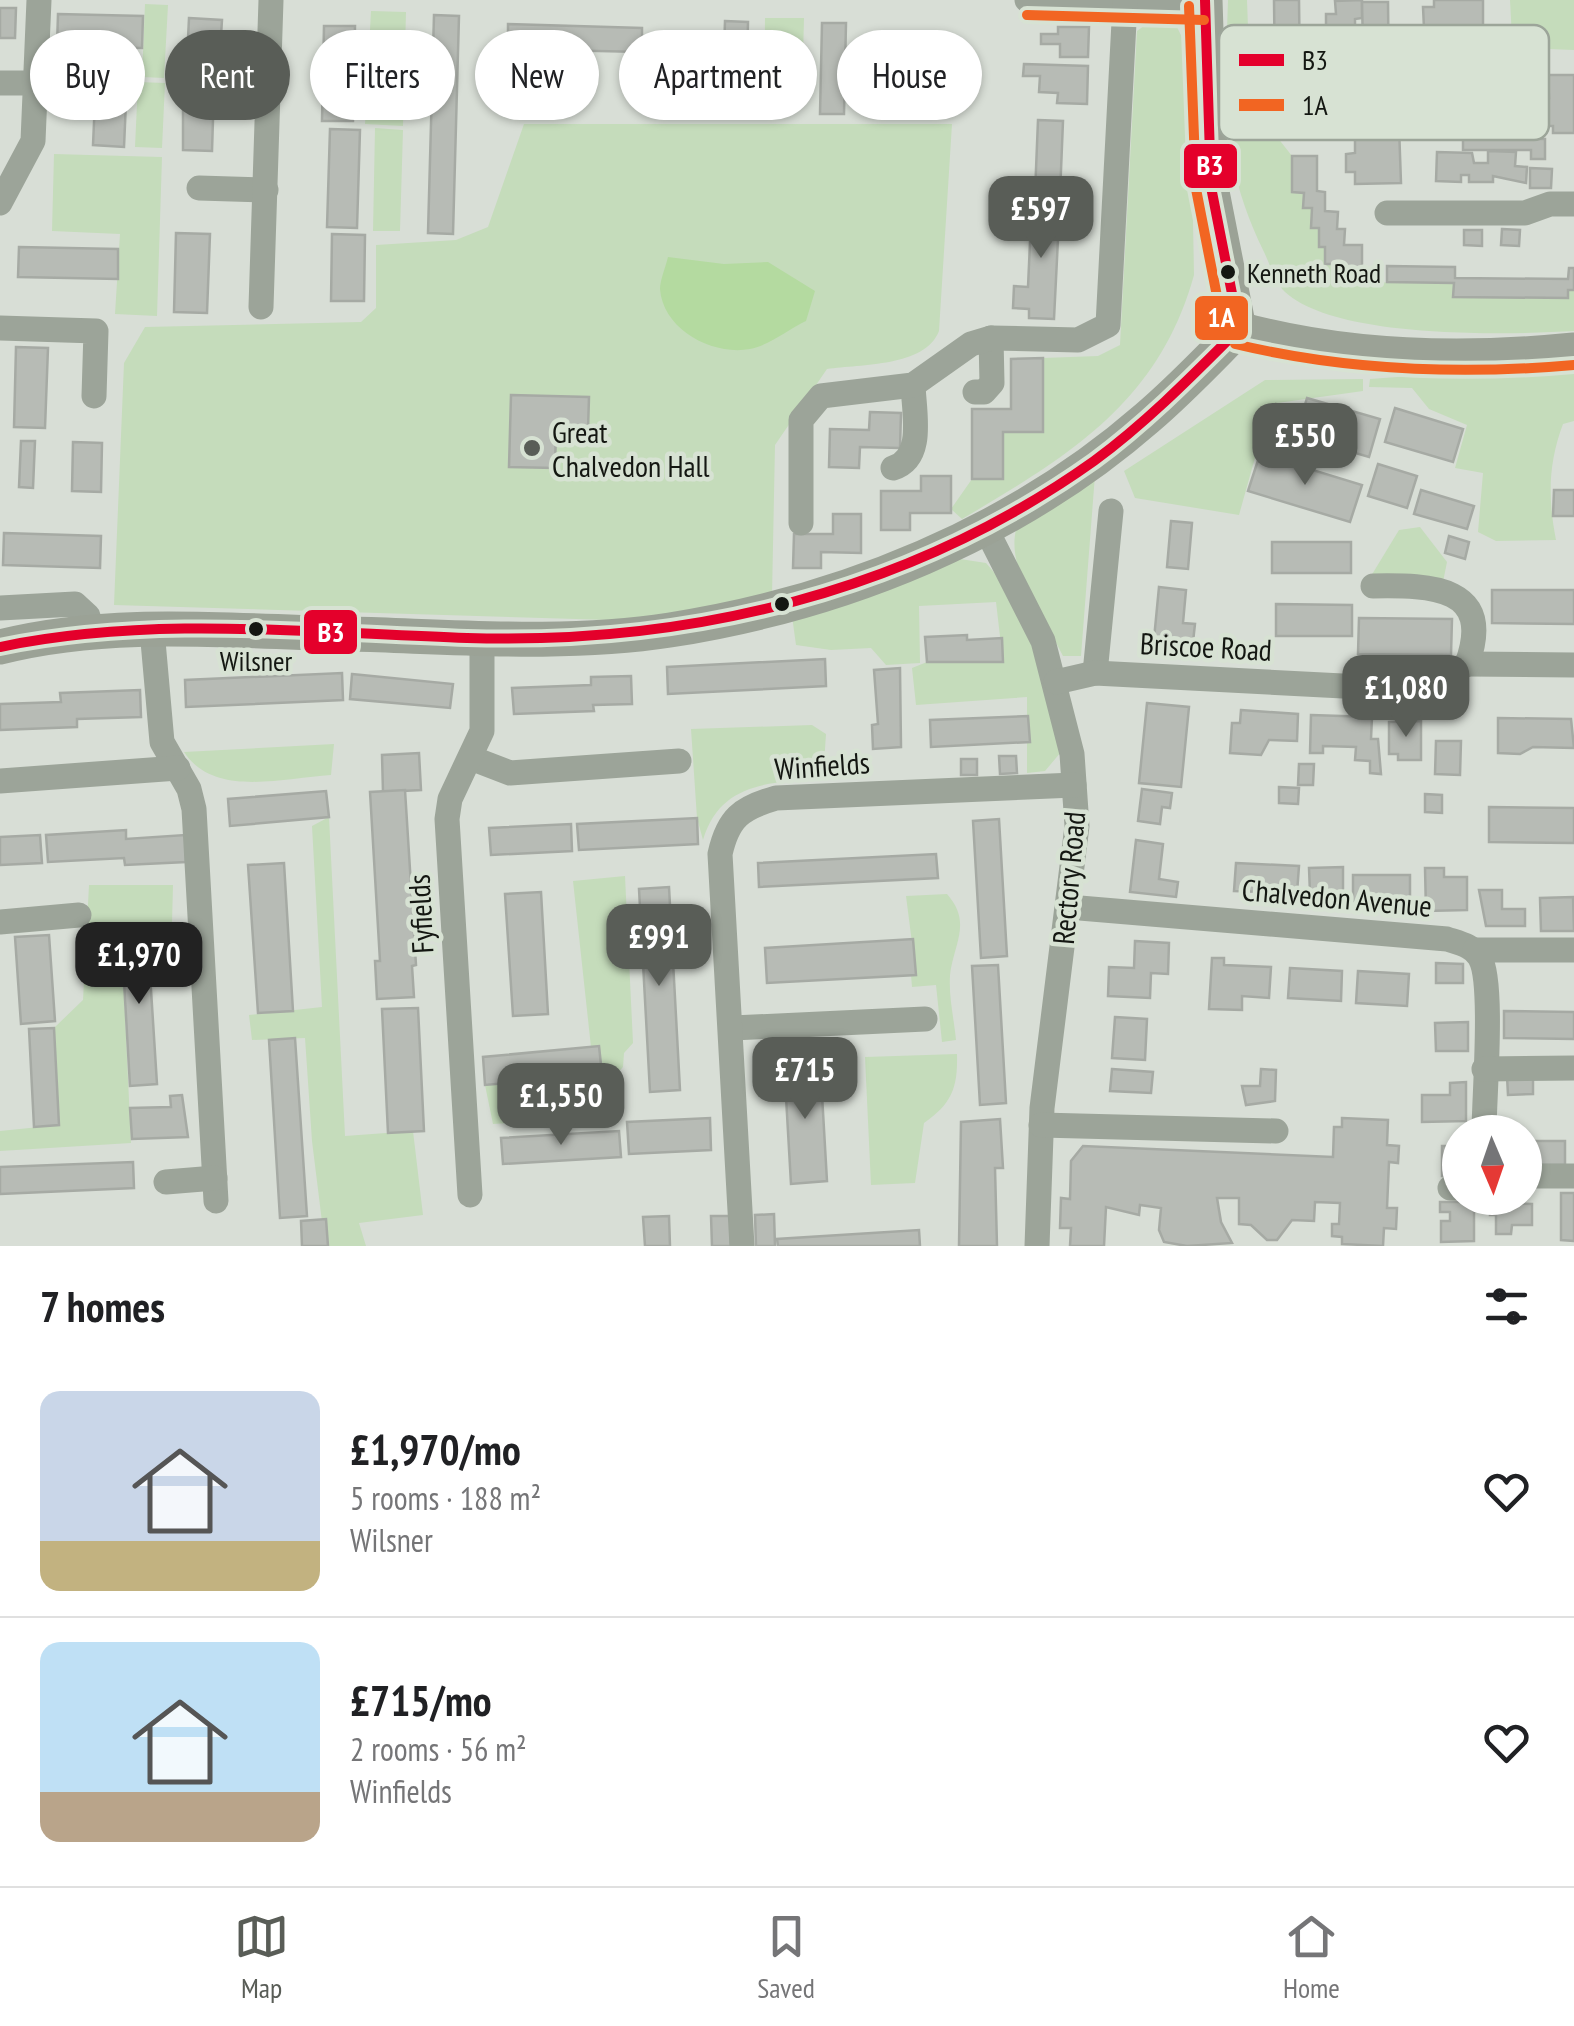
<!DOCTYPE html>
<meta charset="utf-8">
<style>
:root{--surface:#fff;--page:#f6f6f6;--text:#202124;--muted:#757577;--line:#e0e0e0;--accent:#595d57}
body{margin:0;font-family:"PT Sans Narrow",sans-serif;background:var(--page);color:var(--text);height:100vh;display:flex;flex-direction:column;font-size:38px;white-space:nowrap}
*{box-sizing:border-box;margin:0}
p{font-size:32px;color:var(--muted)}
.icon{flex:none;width:55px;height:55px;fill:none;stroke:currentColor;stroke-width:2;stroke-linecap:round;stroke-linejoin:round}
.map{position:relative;height:1246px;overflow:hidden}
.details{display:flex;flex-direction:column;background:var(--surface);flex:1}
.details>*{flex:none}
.guide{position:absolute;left:30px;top:30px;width:1000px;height:90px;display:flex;gap:20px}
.needle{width:65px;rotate:178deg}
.tools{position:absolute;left:1442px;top:1115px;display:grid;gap:20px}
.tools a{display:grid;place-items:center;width:100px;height:100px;border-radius:50%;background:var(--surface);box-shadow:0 2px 8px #0004;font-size:50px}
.price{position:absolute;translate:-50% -85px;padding:0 22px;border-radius:20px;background:var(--accent);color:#fff;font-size:32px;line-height:65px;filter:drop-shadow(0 2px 5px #0008)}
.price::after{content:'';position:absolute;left:50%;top:60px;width:30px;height:22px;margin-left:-15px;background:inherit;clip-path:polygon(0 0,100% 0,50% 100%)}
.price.current{background:#222;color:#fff}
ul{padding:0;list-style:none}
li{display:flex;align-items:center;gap:30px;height:250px;padding:0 40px}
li+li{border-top:2px solid var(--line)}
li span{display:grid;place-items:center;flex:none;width:280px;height:200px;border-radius:20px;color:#555}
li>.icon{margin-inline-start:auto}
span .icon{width:120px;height:120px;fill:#fffc;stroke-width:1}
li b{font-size:42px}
h2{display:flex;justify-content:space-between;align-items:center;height:120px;padding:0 40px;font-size:42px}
.chip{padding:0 35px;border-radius:45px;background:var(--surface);box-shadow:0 2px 8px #0004;font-size:35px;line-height:90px}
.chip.current{background:var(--accent);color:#fff}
.tab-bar{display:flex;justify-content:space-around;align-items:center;height:140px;border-top:2px solid var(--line);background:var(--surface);font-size:28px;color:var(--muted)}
.tab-bar a{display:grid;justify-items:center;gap:5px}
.tab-bar .current{color:var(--accent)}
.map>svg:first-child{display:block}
.green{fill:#c5dcbb}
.water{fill:#b4daa0}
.building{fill:#b7bbb5;stroke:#a6aaa4;stroke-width:2.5}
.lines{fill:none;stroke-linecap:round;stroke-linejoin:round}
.street{stroke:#9ca499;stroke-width:25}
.secondary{stroke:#9ba296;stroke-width:35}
.bus-1-casing{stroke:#d7e2d3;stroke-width:18}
.bus-2-casing{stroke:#d7e2d3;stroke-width:18}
.bus-1{stroke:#e4002b;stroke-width:10}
.bus-2{stroke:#f26522;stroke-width:10}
.bus-dot{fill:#141712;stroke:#d7e2d3;stroke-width:4}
.poi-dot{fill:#595d57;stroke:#d7e2d3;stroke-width:4}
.labels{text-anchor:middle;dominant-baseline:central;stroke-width:9;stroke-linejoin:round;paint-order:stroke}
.bus-label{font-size:28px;fill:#141712;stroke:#d7e2d3;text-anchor:start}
.poi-label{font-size:30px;fill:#141712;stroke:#d7e2d3;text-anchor:start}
.street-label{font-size:30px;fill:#141712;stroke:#d7e2d3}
.key{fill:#d7e2d3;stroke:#9ca599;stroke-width:2.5}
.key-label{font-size:28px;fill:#141712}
.line-badge{stroke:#d7e2d3;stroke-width:4}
.badge-label{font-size:28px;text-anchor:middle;font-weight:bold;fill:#fff}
</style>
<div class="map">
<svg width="1574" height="1246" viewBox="0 0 1574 1246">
<rect width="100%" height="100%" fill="#d8ded6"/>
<g class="green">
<path d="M1228,0H1247L1250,83L1266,123L1292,156V192L1304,193L1303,208H1312V227L1319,228V246L1325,247L1326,264H1334V282L1454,283L1453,296L1568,298V290H1574V331C1506,335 1336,339 1285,292C1275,283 1270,264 1264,252C1219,159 1225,100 1228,0Z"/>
<path d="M1510,0H1574V50L1548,49L1514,76Z"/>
<path d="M145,4L168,5L164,78L142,77Z"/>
<path d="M371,11L406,12L403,126L365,124Z"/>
<path d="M765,18H804L802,98L764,97Z"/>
<path d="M1152,20L1177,27L1190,54L1194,275C1159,402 1069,456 962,519L951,509L972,479L1003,478V432H1043V358L1098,356L1120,345L1137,31Z"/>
<path d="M138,82L165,83L162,148L135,147Z"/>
<path d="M524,124H952L939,331C925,367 861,364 827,369L775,445L772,596L644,621L114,605L124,363L145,327L361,322L376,308V245L456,240L488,227Z"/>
<path d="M375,128L403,130L400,231H373Z"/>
<path d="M54,154L162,157L157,316L115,314L120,234L52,231Z"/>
<path d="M1574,364V421L1563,424C1548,464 1548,499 1556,540L1496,541L1478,532L1483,473L1455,468L1467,425L1429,409L1412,388L1369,387L1370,379Z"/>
<path d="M1363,379V391L1270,404L1239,515L1135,498L1124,471L1265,380Z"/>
<path d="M1095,475L1081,656H1063C1046,621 1006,570 1016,530Z"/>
<path d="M1420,527L1447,562L1443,582L1368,581L1399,530Z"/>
<path d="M960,559L986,563C1032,613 1050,687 1061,752L1045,771L1027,773V697L916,705L912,668L927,662H1003L996,602L919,606L920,663L886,665L871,648L831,650L796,645L792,616Z"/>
<path d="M812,725L826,734L823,779C771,782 720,782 703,840L697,818L691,729Z"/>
<path d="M334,744L331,775C282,778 214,798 184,752Z"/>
<path d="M329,817L345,1136L413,1131L423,1215L359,1223L366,1246H325L312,1141L305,1038L252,1040L249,1015L322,1007L312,826Z"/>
<path d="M625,876L633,1043L624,1053L623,1067L610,1081L619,1088L620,1116L493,1124L485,1085L602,1074L599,1047H591L573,881Z"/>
<path d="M89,885H173L172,923L121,929L131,1143L0,1151V1131L59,1125L54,1028L83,1000Z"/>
<path d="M947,894C970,920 957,939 951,968C947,990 954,1018 956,1040L942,1042L936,985L912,987L911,975L916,974L906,896Z"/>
<path d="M957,1054C958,1089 951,1104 924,1123L915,1183L871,1185L865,1057Z"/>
</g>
<path class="water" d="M668,257L724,264L768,262L815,291L806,321C789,329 768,346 750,349C713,356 663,330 660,289C660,280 666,266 668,257Z"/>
<g class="building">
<path d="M1274,0H1299L1300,79H1313V98L1321,97V136L1294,137V102H1284L1283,86H1275Z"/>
<path d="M1362,0V18L1355,19V30H1363L1364,61H1355V73H1363V93H1341V78H1333V56H1342V39L1326,37V14H1336L1335,1Z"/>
<path d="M1434,0H1483V81L1434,82V73L1424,74V49H1435L1434,28H1424L1423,7H1434Z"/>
<path d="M1362,2H1388L1389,89L1364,90Z"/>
<path d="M0,8H16L15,38H0Z"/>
<path d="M58,14L143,16L142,48L57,46Z"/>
<path d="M434,15L459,16L453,234L428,233Z"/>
<path d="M189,18L222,20L218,82L186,80Z"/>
<path d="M725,21L748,22L746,112H722Z"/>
<path d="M822,23H846L844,114H820Z"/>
<path d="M508,24L642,28V52L508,49Z"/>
<path d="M324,26H355L353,121H322Z"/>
<path d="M1058,27H1089L1088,57H1060V44H1041V34H1058Z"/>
<path d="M890,45L961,46L960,74L890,73Z"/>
<path d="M1024,64L1088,66L1087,104L1057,103L1058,93L1039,92L1040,76H1023Z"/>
<path d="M1548,75H1574V133H1553V126H1526V98H1549Z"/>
<path d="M96,78L127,79L124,147L93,145Z"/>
<path d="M183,85L214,88L212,151L183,150Z"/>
<path d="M1398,98L1401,183L1355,184V172H1346V154L1355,153V137L1351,130L1342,131L1341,110H1351L1350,100Z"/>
<path d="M1038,120L1063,121L1060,195L1035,194Z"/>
<path d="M1463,126L1536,127V139H1545V159H1531V150H1463Z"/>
<path d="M330,129L360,130L357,228L327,227Z"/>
<path d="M1488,151L1516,152L1515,166L1527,167L1526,183L1493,176V182H1469V175H1461V182L1436,181L1437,152L1472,153L1474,163H1488Z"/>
<path d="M1292,156H1317V191L1325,192V211L1338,212L1337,229H1345L1344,245H1362V283H1334V264H1325V247H1319V228H1311L1312,208H1303L1304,193L1292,192Z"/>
<path d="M1530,168L1552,169L1551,188H1530Z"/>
<path d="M1032,198L1060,199L1054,319L1029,318V309L1013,308L1014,286L1028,287Z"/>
<path d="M1502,229L1520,230L1519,246L1501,245Z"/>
<path d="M1464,230H1482V246L1464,245Z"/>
<path d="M176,233L210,234L207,313L174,312Z"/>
<path d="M332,234L365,235L364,301H331Z"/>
<path d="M19,247L118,249V279L18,277Z"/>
<path d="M1387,266L1455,267V278L1568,279L1569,268H1574V290H1568V298L1453,297L1454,283L1387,282Z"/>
<path d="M16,347L48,348L45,428L14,427Z"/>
<path d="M1043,358V432H1003V479H972V409H1011V359Z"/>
<path d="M511,395L589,397L588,430L556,429L555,468L509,467Z"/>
<path d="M1307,398L1380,419L1369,457L1269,428L1276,404L1303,411Z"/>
<path d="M1395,408L1463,429L1453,462L1385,442Z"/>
<path d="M870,412L901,413L900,448L860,447L859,468L829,467L830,429L869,430Z"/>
<path d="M21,441H35L33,488L19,487Z"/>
<path d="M73,442L102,443L101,492L72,491Z"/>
<path d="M1260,454L1362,485L1350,522L1248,491Z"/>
<path d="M1378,464L1417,476L1407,508L1368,496Z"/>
<path d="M921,476H951V513H910V530H881V491H921Z"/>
<path d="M1421,490L1474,506L1467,529L1414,514Z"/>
<path d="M1554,490H1574V516H1553Z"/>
<path d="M833,514H861V553L821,552V568H793L794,534H833Z"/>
<path d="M1171,521L1192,523L1188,569L1167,567Z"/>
<path d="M4,533L101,536L100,568L3,565Z"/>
<path d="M1449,536L1469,542L1465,559L1445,553Z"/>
<rect x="1272" y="542" width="79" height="31"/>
<path d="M1159,587L1186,590L1183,623L1195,624L1193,642L1154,639Z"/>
<path d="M1492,590H1574V624L1492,623Z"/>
<path d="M1276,604L1352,605V636H1276Z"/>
<path d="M1359,618L1452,619L1451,655L1358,654Z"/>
<path d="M967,635V640L1002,638L1003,662H927L925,637Z"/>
<path d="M825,659L826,686L668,694L667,667Z"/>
<path d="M900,668L901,747L873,749L872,725L878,724L874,670Z"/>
<path d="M342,673L343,700L186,707L185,680Z"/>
<path d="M352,674L453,684L450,708L350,699Z"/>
<path d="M631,676L632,704L593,705L594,711L514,714L512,688L591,685V677Z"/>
<path d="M140,690L141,717L77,719V727L0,730V704L61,702L60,693Z"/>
<path d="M1147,703L1189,707L1181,787L1139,783Z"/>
<path d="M1241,710L1298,714L1297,741L1269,740L1261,755L1230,753L1232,723H1240Z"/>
<path d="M1311,715L1372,717L1371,739H1378L1381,774L1370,773V761L1355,760L1356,747L1323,746V753H1310Z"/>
<path d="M1028,716L1030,742L931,747L930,720Z"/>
<path d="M1498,718L1571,719L1574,748L1533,747L1520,754L1498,753Z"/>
<path d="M1421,721V760H1398V754H1389V722Z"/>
<path d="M1436,741H1461L1460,775L1435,774Z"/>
<path d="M419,753L421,790L383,792L382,755Z"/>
<path d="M999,756H1016L1017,773L1000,774Z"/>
<rect x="961" y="759" width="16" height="16"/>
<path d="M1299,764H1314L1313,785H1298Z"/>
<path d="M1279,787L1299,788L1298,804L1279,803Z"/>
<path d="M1142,789L1172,793L1170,808L1162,807L1160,824L1138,821Z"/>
<path d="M405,790L416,965L412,966L414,997L377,999L375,961H380L370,792Z"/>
<path d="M326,791L329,817L230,826L228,799Z"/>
<path d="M1425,794L1442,795V813L1425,812Z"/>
<path d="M1489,807L1574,808V843L1489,842Z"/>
<path d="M697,818L698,844L579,850L577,824Z"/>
<path d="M999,819L1007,956L981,958L973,821Z"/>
<path d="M571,824L572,851L491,855L489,828Z"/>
<path d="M126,830V839L185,835L186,862L125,865L124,858L48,862L46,835Z"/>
<path d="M40,835L42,863L0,865V837Z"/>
<path d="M1136,840L1163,844L1159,879L1178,882L1176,897L1130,892Z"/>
<path d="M936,854L938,878L759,887L758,863Z"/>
<path d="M284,863L293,1011L258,1013L248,865Z"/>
<path d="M1236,863L1299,866L1297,893L1234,891Z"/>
<path d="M1343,867V892L1310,893L1309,868Z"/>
<path d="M1425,868H1444V877H1467V910L1426,911Z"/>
<rect x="1353" y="875" width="57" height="26"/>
<path d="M669,887L680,1090L650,1092L639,889Z"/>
<path d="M1479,890H1502V909H1525V926H1486Z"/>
<path d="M541,892L548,1014L513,1016L505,894Z"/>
<path d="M1573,897L1574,931H1541L1540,898Z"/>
<path d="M147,927L157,1084L130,1086L121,929Z"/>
<path d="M49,935L55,1021L21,1024L15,937Z"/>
<path d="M913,939L916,975L767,983L765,948Z"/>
<path d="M1135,941L1169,943L1168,974L1151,973L1150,998L1108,996L1109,967L1134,968Z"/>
<path d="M1212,958H1224V965L1271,967L1269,998L1242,996V1010L1209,1009Z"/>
<path d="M1436,963L1463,964V983H1436Z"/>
<path d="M998,965L1006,1103L980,1105L972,966Z"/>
<path d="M1290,968L1342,971L1341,1001L1288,998Z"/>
<path d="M1358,971L1409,974L1407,1006L1356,1003Z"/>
<path d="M418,1008L424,1131L388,1133L382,1009Z"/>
<path d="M1504,1011L1574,1012V1039L1504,1038Z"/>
<path d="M1115,1017L1147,1019L1145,1060L1112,1058Z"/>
<path d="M1468,1022V1051H1436L1435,1023Z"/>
<path d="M54,1028L59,1125L34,1127L29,1029Z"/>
<path d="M295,1038L307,1216L280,1218L269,1040Z"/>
<path d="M599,1046L602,1074L485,1085L483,1057Z"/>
<path d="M820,1060L827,1181L791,1184L784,1062Z"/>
<path d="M1112,1069L1153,1072L1151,1093L1110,1091Z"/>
<path d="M1261,1069L1276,1070L1275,1101L1246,1105L1242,1086H1260Z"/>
<path d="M1507,1076H1533V1094L1508,1095Z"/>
<path d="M1466,1082V1121L1422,1122V1095H1450V1083Z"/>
<path d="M182,1095L188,1137L132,1139L130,1108L171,1107L170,1096Z"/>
<path d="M710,1118L711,1150L629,1154L627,1122Z"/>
<path d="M1342,1118L1388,1120L1387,1145L1399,1146L1398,1163L1389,1162L1387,1208H1397L1396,1229L1384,1228L1383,1246L1342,1244V1237L1332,1236V1224H1339L1340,1203L1315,1202L1314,1221L1292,1220L1277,1240H1267L1251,1225L1239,1224V1198H1217L1221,1222L1232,1243L1187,1246L1164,1242L1159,1230L1161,1208L1140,1205L1139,1215L1106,1207L1104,1246H1070L1071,1228H1060L1061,1198L1070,1199L1071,1161L1083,1146L1333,1157L1334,1127H1342Z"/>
<path d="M1000,1119L1003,1168H995L997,1246H959L961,1122Z"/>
<path d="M619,1131L621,1157L503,1164L501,1138Z"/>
<rect x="1525" y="1141" width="40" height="24"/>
<rect x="1442" y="1146" width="18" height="30"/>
<path d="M133,1162L134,1188L0,1194V1167Z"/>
<path d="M1561,1193H1574V1241L1561,1240Z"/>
<path d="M1440,1202H1474V1241L1441,1242V1221H1450V1212H1440Z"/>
<path d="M1490,1203L1532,1204V1225H1512L1511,1234H1496V1215H1490Z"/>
<path d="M774,1214L775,1246H756L755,1215Z"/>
<path d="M669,1216L670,1246H645L643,1217Z"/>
<path d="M711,1216H730L731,1246H712Z"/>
<path d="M326,1219L328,1246H302L301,1221Z"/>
<path d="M919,1230L920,1246H778L777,1239Z"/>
</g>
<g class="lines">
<g class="street">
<path d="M1027,0L1204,5"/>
<path d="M0,83H38"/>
<path d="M199,188L266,190"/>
<path d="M0,203L33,141L39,0"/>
<path d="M1387,213H1525L1550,204H1574"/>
<path d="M261,307L271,0"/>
<path d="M0,328L96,331L94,396"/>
<path d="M975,392H984L992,383L991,338"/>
<path d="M893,468C925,458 914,413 913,385"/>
<path d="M801,523V420L821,396L913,385L971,344L991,338L1078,340L1108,325L1125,3"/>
<path d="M985,527L1043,641L1072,754L1077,826L1042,1108L1037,1246"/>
<path d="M0,608L75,604L88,616L91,634"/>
<path d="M152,630L162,742L189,789L194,809L216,1201"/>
<path d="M1467,664L1574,665"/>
<path d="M1095,673L1111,511"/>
<path d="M1056,682L1095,673L1401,689L1423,688L1467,664C1495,586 1431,585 1373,586"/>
<path d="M471,758L510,773L679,761"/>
<path d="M0,781L178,768"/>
<path d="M1068,907L1447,939C1459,943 1474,946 1480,958C1494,982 1484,1098 1484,1132"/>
<path d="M0,922L79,915"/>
<path d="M1475,950H1574"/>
<path d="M733,1028L925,1019"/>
<path d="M1484,1069L1574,1068"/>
<path d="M1041,1125L1276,1131"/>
<path d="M1525,1176H1574"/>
<path d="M166,1182L215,1178"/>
<path d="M1450,1188H1460"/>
<path d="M470,1195L447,819L450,799L482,731V637"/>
<path d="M742,1246L720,854C728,818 741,808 776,798L1074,785"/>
</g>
<g class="secondary">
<path d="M1205,0L1211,187L1239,329"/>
<path d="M1239,329C1348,359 1462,361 1574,350"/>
<path d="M0,647C115,618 237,632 353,634C458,637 566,646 670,630C843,603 1014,534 1147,418C1179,391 1209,359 1239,329"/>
</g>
<defs>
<g id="bus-1">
<path d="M1205,0L1211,187L1239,329"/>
<path d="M0,647C153,615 312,633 467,638C690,645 910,592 1094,461C1147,422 1193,375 1239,329"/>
</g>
<g id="bus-2">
<path d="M1189,6L1196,189L1224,332"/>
<path d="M1027,15L1204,20"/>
<path d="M1235,344C1348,371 1459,375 1574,365"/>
</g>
</defs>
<use href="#bus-1" class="bus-1-casing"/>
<use href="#bus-2" class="bus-2-casing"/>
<use href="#bus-1" class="bus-1"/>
<use href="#bus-2" class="bus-2"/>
</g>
<g class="bus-dot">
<circle cx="1228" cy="272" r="9"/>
<circle cx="782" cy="604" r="9"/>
<circle cx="256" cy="629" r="9"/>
</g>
<circle class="poi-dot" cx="532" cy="448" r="10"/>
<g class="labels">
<g class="bus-label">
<text x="1247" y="272">Kenneth Road</text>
<text x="256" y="660" text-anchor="middle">Wilsner</text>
</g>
<g class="poi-label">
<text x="552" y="431">Great<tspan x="552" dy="34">Chalvedon Hall</tspan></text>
</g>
<g class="street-label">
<text transform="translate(1206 646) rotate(3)">Briscoe Road</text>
<text transform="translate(822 765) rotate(-4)">Winfields</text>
<text transform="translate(1068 878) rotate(-85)">Rectory Road</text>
<text transform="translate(1337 897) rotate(5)">Chalvedon Avenue</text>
<text transform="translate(420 914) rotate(-93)">Fyfields</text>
</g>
</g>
<rect x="1219" y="25" width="330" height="115" rx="15" class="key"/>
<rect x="1239" y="54" width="45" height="12" fill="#e4002b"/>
<rect x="1239" y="99" width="45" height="12" fill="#f26522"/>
<g class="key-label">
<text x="1302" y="70">B3</text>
<text x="1302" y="115">1A</text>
</g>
<g class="line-badge">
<rect x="1182" y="142" width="57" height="48" rx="10" fill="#e4002b"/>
<rect x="1193" y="294" width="57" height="48" rx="10" fill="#f26522"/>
<rect x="302" y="608" width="57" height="48" rx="10" fill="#e4002b"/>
</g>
<g class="badge-label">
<text x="1210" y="175">B3</text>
<text x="1221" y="327">1A</text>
<text x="331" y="642">B3</text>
</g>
</svg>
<div class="tools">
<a><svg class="needle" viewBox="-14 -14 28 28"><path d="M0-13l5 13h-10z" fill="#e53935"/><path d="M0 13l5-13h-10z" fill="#757577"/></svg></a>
</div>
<b class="price" style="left:1041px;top:261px">£597</b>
<b class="price" style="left:1305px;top:488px">£550</b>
<b class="price" style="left:1406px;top:740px">£1,080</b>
<b class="price" style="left:659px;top:989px">£991</b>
<b class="price current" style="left:139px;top:1007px">£1,970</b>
<b class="price" style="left:805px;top:1122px">£715</b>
<b class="price" style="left:561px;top:1148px">£1,550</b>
<div class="guide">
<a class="chip">Buy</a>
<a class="chip current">Rent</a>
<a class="chip">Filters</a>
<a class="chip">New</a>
<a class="chip">Apartment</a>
<a class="chip">House</a>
</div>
</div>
<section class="details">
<h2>7 homes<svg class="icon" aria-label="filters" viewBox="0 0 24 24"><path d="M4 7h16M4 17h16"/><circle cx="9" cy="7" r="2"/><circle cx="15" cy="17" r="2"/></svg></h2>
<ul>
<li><span style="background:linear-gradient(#c9d6e8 75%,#c2b280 0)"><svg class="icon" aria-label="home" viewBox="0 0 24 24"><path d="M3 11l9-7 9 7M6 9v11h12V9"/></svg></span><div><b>£1,970/mo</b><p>5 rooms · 188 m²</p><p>Wilsner</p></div><svg class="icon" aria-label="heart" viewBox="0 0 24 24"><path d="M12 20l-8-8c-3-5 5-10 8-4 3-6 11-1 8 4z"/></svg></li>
<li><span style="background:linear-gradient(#bfe0f5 75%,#b9a48a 0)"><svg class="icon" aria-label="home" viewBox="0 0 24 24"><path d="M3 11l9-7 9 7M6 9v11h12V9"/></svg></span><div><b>£715/mo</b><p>2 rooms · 56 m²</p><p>Winfields</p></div><svg class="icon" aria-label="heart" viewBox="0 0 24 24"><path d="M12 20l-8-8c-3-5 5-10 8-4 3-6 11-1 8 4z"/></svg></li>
</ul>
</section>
<nav class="tab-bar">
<a class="current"><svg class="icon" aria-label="map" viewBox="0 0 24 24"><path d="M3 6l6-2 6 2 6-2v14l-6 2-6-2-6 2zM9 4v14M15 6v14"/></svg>Map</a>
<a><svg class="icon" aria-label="saved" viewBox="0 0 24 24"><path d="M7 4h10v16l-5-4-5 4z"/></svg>Saved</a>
<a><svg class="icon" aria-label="home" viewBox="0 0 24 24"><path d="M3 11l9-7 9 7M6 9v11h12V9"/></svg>Home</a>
</nav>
